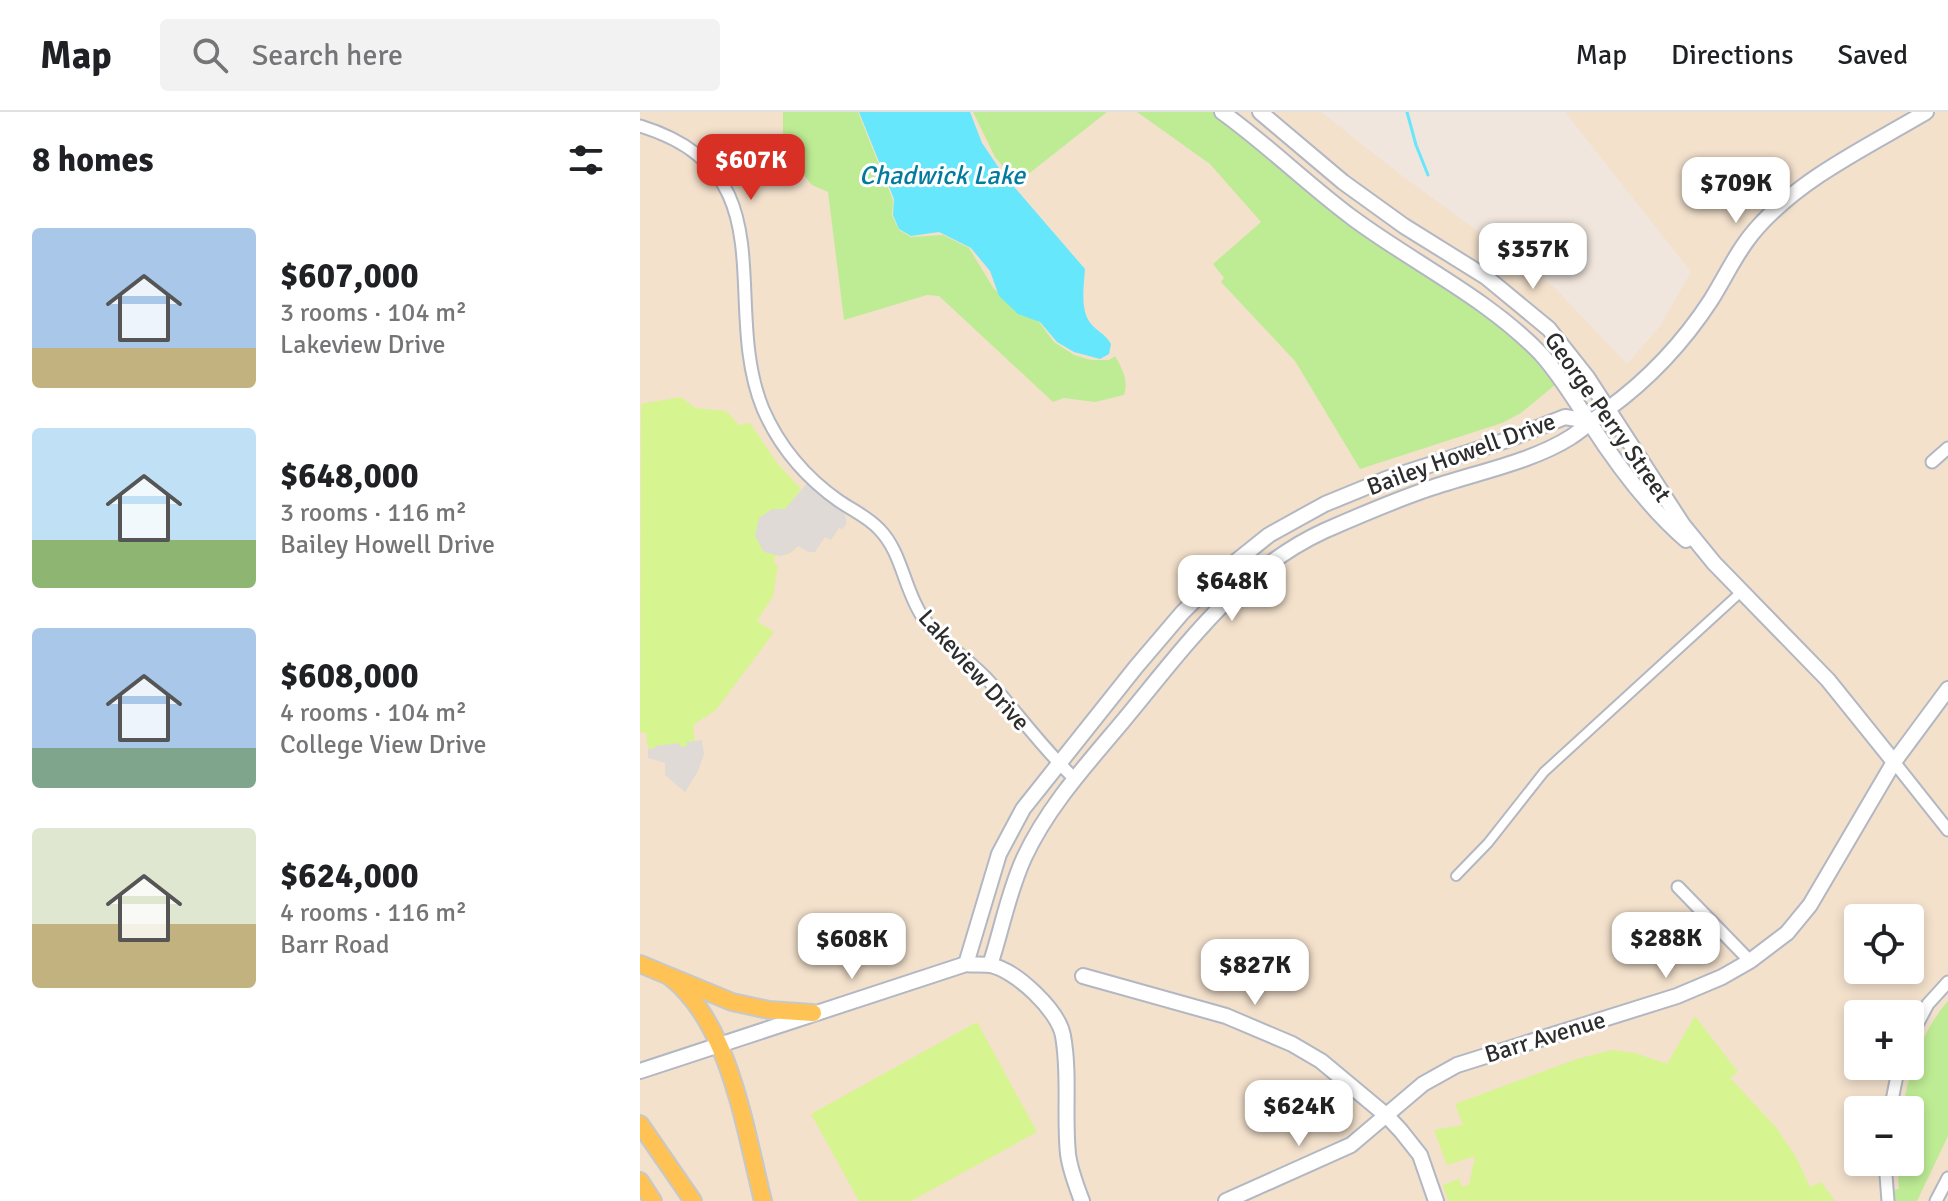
<!DOCTYPE html>
<meta charset="utf-8">
<style>
:root{--surface:#fff;--page:#f2f2f2;--text:#202124;--muted:#757577;--line:#e0e0e0;--accent:#d93025}
body{margin:0;font-family:Signika,sans-serif;background:var(--page);color:var(--text);height:100vh;display:flex;flex-direction:column;font-size:30px;white-space:nowrap}
*{box-sizing:border-box;margin:0}
p{font-size:26px;color:var(--muted)}
.icon{flex:none;width:44px;height:44px;fill:none;stroke:currentColor;stroke-width:2;stroke-linecap:round;stroke-linejoin:round}
.map{position:relative;flex:1;overflow:hidden}
.panel{display:flex;flex-direction:column;background:var(--surface);width:640px}
.panel>*{flex:none}
.controls{position:absolute;left:1204px;top:792px;display:grid;gap:16px}
.controls a{display:grid;place-items:center;width:80px;height:80px;border-radius:8px;background:var(--surface);box-shadow:0 4px 12px #0003;font-size:40px}
.price{position:absolute;translate:-50% -68px;padding:0 18px;border-radius:16px;background:#fff;color:#222;font-size:26px;line-height:52px;filter:drop-shadow(0 2px 4px #0008)}
.price::after{content:'';position:absolute;left:50%;top:48px;width:24px;height:18px;margin-left:-12px;background:inherit;clip-path:polygon(0 0,100% 0,50% 100%)}
.price.current{background:var(--accent);color:#fff}
ul{padding:0;list-style:none}
li{display:flex;align-items:center;gap:24px;height:200px;padding:0 32px}
li span{display:grid;place-items:center;flex:none;width:224px;height:160px;border-radius:8px;color:#555}
li>.icon{margin-inline-start:auto}
span .icon{width:96px;height:96px;fill:#fffc;stroke-width:1}
li b{font-size:34px}
h2{display:flex;justify-content:space-between;align-items:center;height:96px;padding:0 32px;font-size:34px}
header{display:flex;align-items:center;gap:48px;box-sizing:border-box;height:112px;padding:0 40px;background:var(--surface);border-bottom:2px solid var(--line)}
header strong{font-size:38px}
nav{display:flex;gap:44px;margin-inline-start:auto;font-size:28px}
.search{width:560px;height:72px;background:var(--page);display:flex;align-items:center;gap:20px;box-sizing:border-box;padding:0 28px;border-radius:8px;color:var(--muted);font-size:30px}
main{display:flex;flex:1;min-height:0}
.map>svg:first-child{display:block}
.education{fill:#f3e1cc;fill-rule:evenodd}
.green{fill:#beec95}
.pitch{fill:#d6f490}
.plaza{fill:#dfdad6}
.water{fill:#67e7fc}
.lines{fill:none;stroke-linecap:round;stroke-linejoin:round}
.stream{stroke:#67e7fc;stroke-width:3}
.pedestrian-casing{stroke:#b2b7c2;stroke-width:12}
.minor-casing{stroke:#b2b7c2;stroke-width:15}
.tertiary-casing{stroke:#b2b7c2;stroke-width:18}
.primary-casing{stroke:#c8c8c8;stroke-width:20}
.pedestrian{stroke:#fff;stroke-width:8}
.minor{stroke:#fff;stroke-width:11}
.tertiary{stroke:#fff;stroke-width:14}
.primary{stroke:#ffc254;stroke-width:16}
.labels{text-anchor:middle;dominant-baseline:central;stroke-width:6;stroke-linejoin:round;paint-order:stroke}
.street-label{font-size:24px;fill:#2d2d2d;stroke:#fff}
.water-label{font-size:26px;font-style:italic;fill:#027c9e;stroke:#fff}
</style>
<header>
<strong>Map</strong>
<div class="search"><svg class="icon" aria-label="search" viewBox="0 0 24 24"><circle cx="10" cy="10" r="6"/><path d="M15 15l6 6"/></svg>Search here</div>
<nav><a>Map</a><a>Directions</a><a>Saved</a></nav>
</header>
<main>
<section class="panel">
<h2>8 homes<svg class="icon" aria-label="filters" viewBox="0 0 24 24"><path d="M4 7h16M4 17h16"/><circle cx="9" cy="7" r="2"/><circle cx="15" cy="17" r="2"/></svg></h2>
<ul>
<li><span style="background:linear-gradient(#a9c7e8 75%,#c2b280 0)"><svg class="icon" aria-label="home" viewBox="0 0 24 24"><path d="M3 11l9-7 9 7M6 9v11h12V9"/></svg></span><div><b>$607,000</b><p>3 rooms · 104 m²</p><p>Lakeview Drive</p></div></li>
<li><span style="background:linear-gradient(#bfe0f5 70%,#8fb573 0)"><svg class="icon" aria-label="home" viewBox="0 0 24 24"><path d="M3 11l9-7 9 7M6 9v11h12V9"/></svg></span><div><b>$648,000</b><p>3 rooms · 116 m²</p><p>Bailey Howell Drive</p></div></li>
<li><span style="background:linear-gradient(#a9c7e8 75%,#7fa58c 0)"><svg class="icon" aria-label="home" viewBox="0 0 24 24"><path d="M3 11l9-7 9 7M6 9v11h12V9"/></svg></span><div><b>$608,000</b><p>4 rooms · 104 m²</p><p>College View Drive</p></div></li>
<li><span style="background:linear-gradient(#dfe7d0 60%,#c2b280 0)"><svg class="icon" aria-label="home" viewBox="0 0 24 24"><path d="M3 11l9-7 9 7M6 9v11h12V9"/></svg></span><div><b>$624,000</b><p>4 rooms · 116 m²</p><p>Barr Road</p></div></li>
</ul>
</section>
<div class="map">
<svg width="1308" height="1089" viewBox="0 0 1308 1089">
<rect width="100%" height="100%" fill="#f0e6de"/>
<path class="education" d="M0,0H681L765,66L914,175L987,252L1020,214L1051,160L925,0H1308V1089H0ZM1218,806H1270V858H1218ZM1218,902H1270V954H1218ZM1218,998H1270V1050H1218Z"/>
<g class="green">
<path d="M143,0H218L253,88L252,103L259,118L271,125L303,123L329,136L354,177L399,210L414,230L434,243L451,248H469L475,244C482,256 489,269 484,283L455,290L424,286L413,290L299,184L287,183L204,208L188,80L172,73L143,38Z"/>
<path d="M333,0H467L377,71L355,45Z"/>
<path d="M497,0H572L694,101L854,209L887,239L915,273L881,301L862,311L720,357L655,249L581,170L584,166L573,152L621,110L570,52Z"/>
<path d="M1308,889V1024L1277,1089H1254L1253,1078L1259,1077L1257,1050H1270V998H1262C1270,957 1281,920 1308,889Z"/>
</g>
<g class="pitch">
<path d="M41,285L55,296L86,299L99,313L110,311L137,351L161,377L146,397L155,438L146,443L135,444L134,452L138,453L133,484L117,509L134,520L76,598L53,613L55,629L47,630V634L40,635L39,631L8,637L6,621L0,620L1,292Z"/>
<path d="M1055,904L1098,960L1090,966L1135,1014L1156,1045L1170,1075L1181,1070L1195,1089H808L803,1073L819,1067L822,1075L829,1073L835,1044L807,1053L794,1018L823,1013L815,992L937,947L972,938L995,941L1027,952Z"/>
<path d="M337,910L397,1020L271,1089H219L171,1002Z"/>
</g>
<g class="plaza">
<path d="M168,370L204,400L207,411L203,417L199,416L191,428L185,425L175,440H168L158,434L150,441L140,444L124,440L115,424L119,406L132,397H145Z"/>
<path d="M62,628L64,642L58,659L45,680L25,663V651L8,646V637L15,636V634L39,631L40,635L47,634V630Z"/>
</g>
<path class="water" d="M219,0H330L342,31L363,62L445,157C444,174 439,201 453,214C460,221 466,223 471,232L469,242L460,247L434,240L417,230L400,210L378,202L359,184L350,159L331,136L299,120L271,124L259,117L253,103L254,87Z"/>
<g class="lines">
<path class="stream" d="M767,0L776,33L788,63"/>
<defs>
<path id="pedestrian" d="M816,764L848,731L904,660L1102,479"/>
<g id="minor">
<path d="M0,14C151,60 79,190 123,297C140,336 165,365 199,389C212,398 228,405 239,417C262,440 264,477 282,504C299,529 326,545 347,567C377,600 402,636 435,667"/>
<path d="M1292,350L1308,336"/>
<path d="M1254,650L1308,718"/>
<path d="M1038,775L1110,849"/>
<path d="M1270,926L1288,892L1308,870"/>
<path d="M1250,998L1259,954"/>
<path d="M1245,1050L1248,1089"/>
<path d="M1296,1089L1308,1066"/>
</g>
<g id="tertiary">
<path d="M582,0C628,33 668,73 714,107C775,152 847,186 901,242C920,263 934,287 950,311C977,353 1008,395 1046,428"/>
<path d="M620,0L703,70L764,114L846,165L909,217L947,265L1043,413L1074,451L1188,568L1254,650"/>
<path d="M326,852L359,742L383,697L496,555L542,501L584,459L629,423L685,392L746,367L864,329L925,305L949,309"/>
<path d="M350,853C362,817 368,781 384,746C408,694 448,651 484,608C543,537 599,458 684,419C718,404 753,389 788,377C833,361 890,351 931,325C943,317 956,306 968,297C1009,267 1043,231 1071,188C1086,164 1098,137 1117,116C1162,65 1229,34 1286,0"/>
<path d="M443,864L586,904L652,932L681,949L747,1004L761,1019L780,1043L796,1089"/>
<path d="M0,959L326,852C333,853 342,852 350,853C376,858 419,899 423,924C430,962 424,1003 428,1042C430,1058 436,1073 442,1089"/>
<path d="M586,1089L711,1033L783,972L817,953L1037,884L1082,865L1110,849L1147,821L1170,793L1254,650L1308,577"/>
</g>
<g id="primary">
<path d="M0,852L92,890L129,898L173,901"/>
<path d="M30,865C90,911 105,1018 123,1089"/>
<path d="M0,1012L53,1089"/>
<path d="M0,1069L13,1089"/>
</g>
</defs>
<use href="#pedestrian" class="pedestrian-casing"/>
<use href="#minor" class="minor-casing"/>
<use href="#tertiary" class="tertiary-casing"/>
<use href="#primary" class="primary-casing"/>
<use href="#pedestrian" class="pedestrian"/>
<use href="#minor" class="minor"/>
<use href="#tertiary" class="tertiary"/>
<use href="#primary" class="primary"/>
</g>
<g class="labels">
<g class="street-label">
<text transform="translate(968 305) rotate(55)">George Perry Street</text>
<text transform="translate(821 342) rotate(-20)">Bailey Howell Drive</text>
<text transform="translate(334 558) rotate(48)">Lakeview Drive</text>
<text transform="translate(905 925) rotate(-17)">Barr Avenue</text>
</g>
<g class="water-label">
<text x="302" y="64">Chadwick Lake</text>
</g>
</g>
</svg>
<div class="controls">
<a><svg class="icon" aria-label="locate" viewBox="0 0 24 24"><circle cx="12" cy="12" r="6"/><path d="M12 2v4M12 18v4M2 12h4M18 12h4"/></svg></a>
<a>+</a>
<a>−</a>
</div>
<b class="price current" style="left:111px;top:90px">$607K</b>
<b class="price" style="left:1096px;top:113px">$709K</b>
<b class="price" style="left:893px;top:179px">$357K</b>
<b class="price" style="left:592px;top:511px">$648K</b>
<b class="price" style="left:1026px;top:868px">$288K</b>
<b class="price" style="left:212px;top:869px">$608K</b>
<b class="price" style="left:615px;top:895px">$827K</b>
<b class="price" style="left:659px;top:1036px">$624K</b>
</div>
</main>
